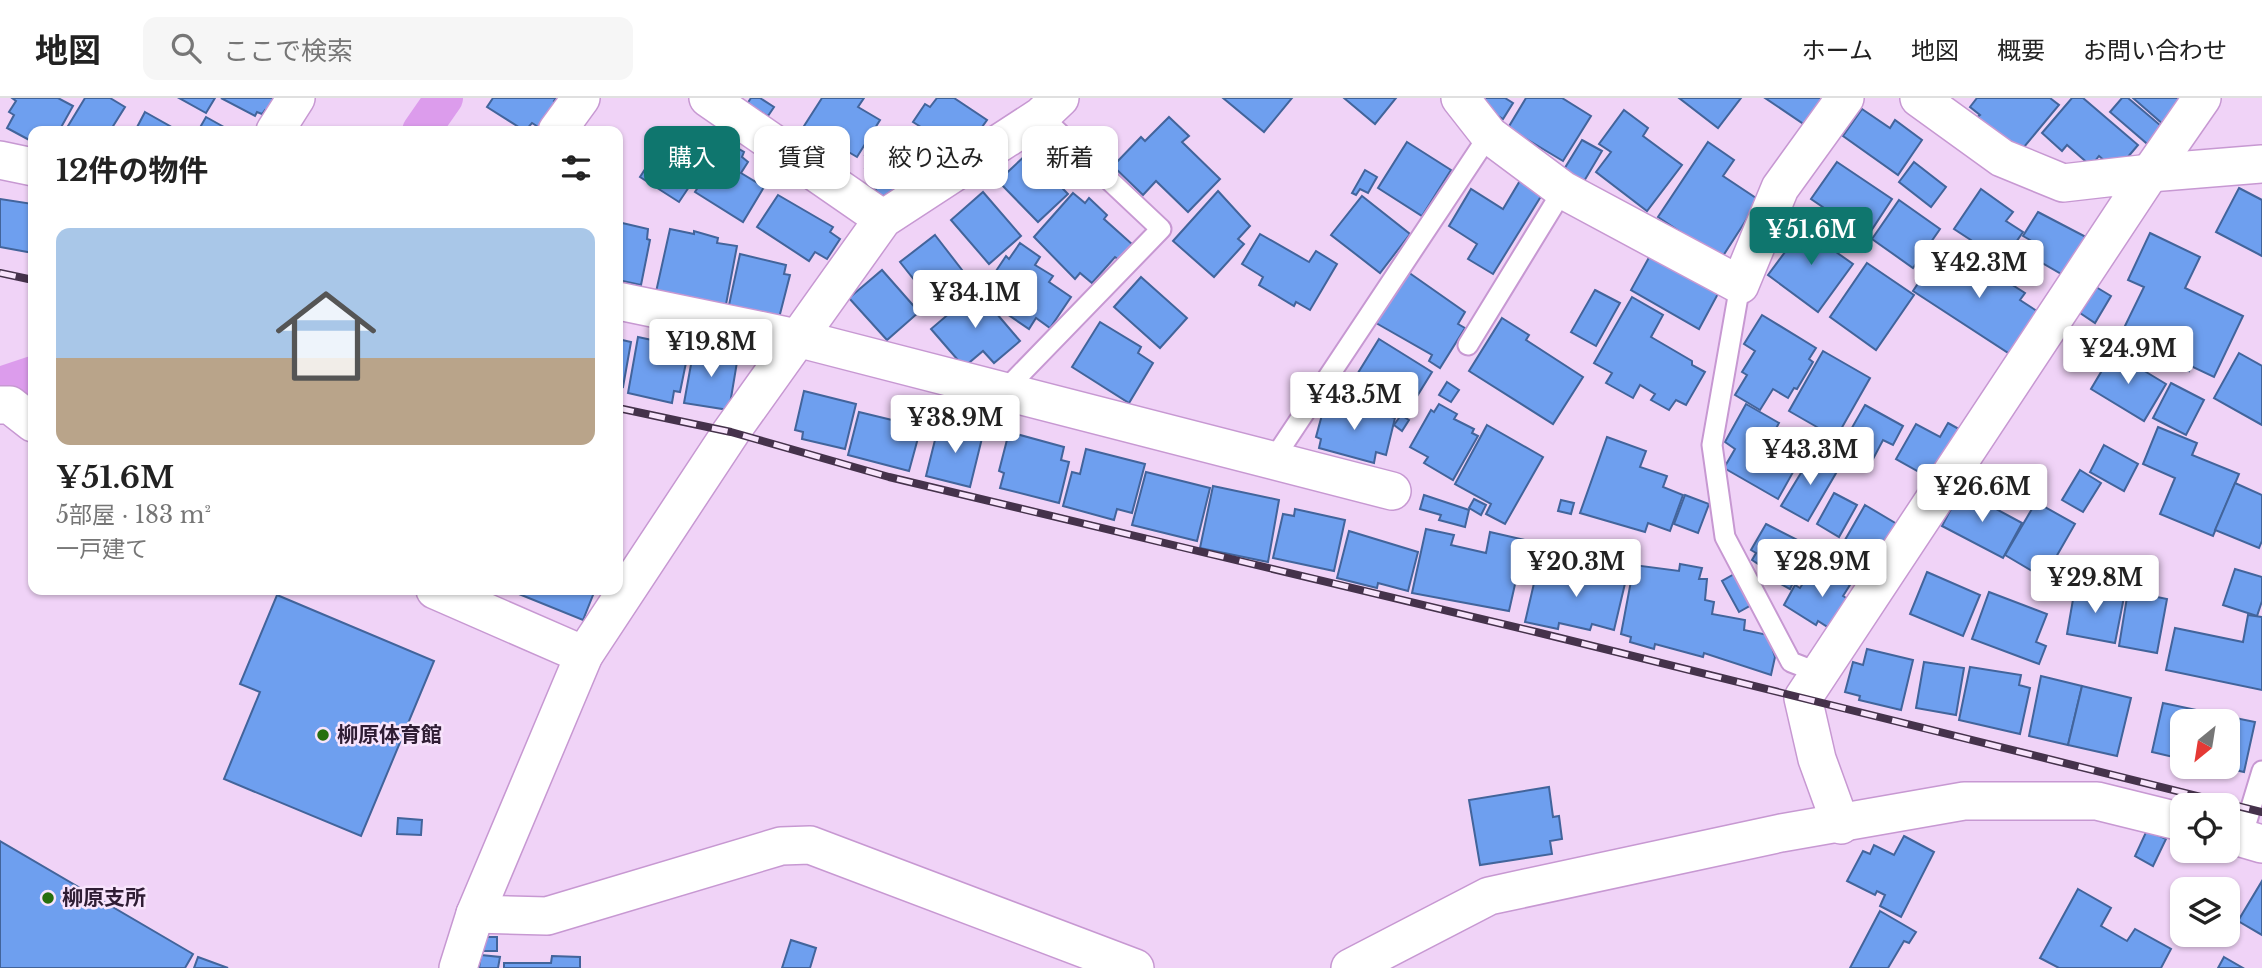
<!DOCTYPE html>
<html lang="ja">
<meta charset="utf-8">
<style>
:root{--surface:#fff;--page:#f6f6f6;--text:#222;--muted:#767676;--line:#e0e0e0;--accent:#0f766e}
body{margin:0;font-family:"Libre Baskerville","Noto Sans JP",serif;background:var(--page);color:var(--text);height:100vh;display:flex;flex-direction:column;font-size:26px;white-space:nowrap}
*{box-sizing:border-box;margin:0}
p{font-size:23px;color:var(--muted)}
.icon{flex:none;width:38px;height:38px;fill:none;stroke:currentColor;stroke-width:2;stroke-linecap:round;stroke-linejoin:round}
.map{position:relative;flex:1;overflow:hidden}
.drawer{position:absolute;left:28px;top:28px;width:595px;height:469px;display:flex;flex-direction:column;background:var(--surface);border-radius:14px;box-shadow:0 2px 5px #0004}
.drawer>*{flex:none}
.banner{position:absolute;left:644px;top:28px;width:665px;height:63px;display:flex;gap:14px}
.needle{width:46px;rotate:210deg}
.fabs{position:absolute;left:2170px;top:611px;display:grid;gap:14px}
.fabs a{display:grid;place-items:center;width:70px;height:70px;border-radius:14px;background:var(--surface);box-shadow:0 2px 5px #0004;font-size:35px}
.price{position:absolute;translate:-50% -60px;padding:0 16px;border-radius:7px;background:#fff;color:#222;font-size:23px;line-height:46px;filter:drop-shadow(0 2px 4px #0008)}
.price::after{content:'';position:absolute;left:50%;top:42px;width:21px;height:16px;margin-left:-10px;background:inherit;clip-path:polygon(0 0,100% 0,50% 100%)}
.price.current{background:var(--accent);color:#fff}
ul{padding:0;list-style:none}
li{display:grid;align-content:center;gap:14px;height:371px;padding:0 28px}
li span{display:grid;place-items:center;height:217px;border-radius:14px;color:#555}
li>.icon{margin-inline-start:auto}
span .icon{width:126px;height:126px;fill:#fffc;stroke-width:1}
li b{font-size:30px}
h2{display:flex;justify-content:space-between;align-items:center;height:84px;padding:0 28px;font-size:30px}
.pill{padding:0 24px;border-radius:14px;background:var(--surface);box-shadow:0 2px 5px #0004;font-size:24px;line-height:63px}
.pill.current{background:var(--accent);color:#fff}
header{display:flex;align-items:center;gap:42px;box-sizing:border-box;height:98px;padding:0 35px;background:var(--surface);border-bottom:2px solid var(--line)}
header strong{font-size:33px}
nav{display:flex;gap:38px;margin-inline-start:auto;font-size:24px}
.search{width:490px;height:63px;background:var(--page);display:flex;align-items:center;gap:18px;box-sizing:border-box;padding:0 24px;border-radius:14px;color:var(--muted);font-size:26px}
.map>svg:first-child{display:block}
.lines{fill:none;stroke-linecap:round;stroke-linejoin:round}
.canal{stroke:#dc9cec;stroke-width:38}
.building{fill:#6e9fef;stroke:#42649b;stroke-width:2}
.lane-casing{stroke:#c798d2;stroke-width:23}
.street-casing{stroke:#c798d2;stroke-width:40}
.lane{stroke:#fff;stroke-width:19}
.street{stroke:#fff;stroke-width:37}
.rail-casing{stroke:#45324b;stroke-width:8}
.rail{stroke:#f8e4fc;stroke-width:5;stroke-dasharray:16;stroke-linecap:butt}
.poi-dot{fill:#276f0e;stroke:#f8e4fc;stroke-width:2.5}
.labels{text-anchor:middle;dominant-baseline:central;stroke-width:5;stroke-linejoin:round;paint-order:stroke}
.poi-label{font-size:21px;font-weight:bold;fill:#2f1d34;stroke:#f8e4fc;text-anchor:start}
</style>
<header>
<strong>地図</strong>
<div class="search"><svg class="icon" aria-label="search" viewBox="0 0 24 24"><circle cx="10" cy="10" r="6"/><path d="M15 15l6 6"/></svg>ここで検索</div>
<nav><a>ホーム</a><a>地図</a><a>概要</a><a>お問い合わせ</a></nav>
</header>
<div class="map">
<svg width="2262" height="870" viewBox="0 0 2262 870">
<rect width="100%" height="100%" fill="#f0d3f7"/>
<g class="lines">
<g class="canal">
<path d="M421,33L444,0"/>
<path d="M0,288L33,277"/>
</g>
</g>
<g class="building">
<path d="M58,0L73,8L59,33H33V44L7,30L14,17L9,14L16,3L12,0Z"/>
<path d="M85,0H110L125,9L110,33H65Z"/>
<path d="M179,0H215L206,15Z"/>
<path d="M221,0H285L276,19L265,12L262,16L257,14L255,18Z"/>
<path d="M493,0H556L554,3L559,6L543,32L532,25L525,33L487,9Z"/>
<path d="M751,0H760L774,9L768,18L747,6Z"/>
<path d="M822,0H864L858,9L880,22L857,59L840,49L833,61L797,39Z"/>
<path d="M937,0H954L987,22L962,57L946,46L943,51L921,36L924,31L913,24L925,6L930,9Z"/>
<path d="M1223,0H1292L1264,34Z"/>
<path d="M1344,0H1396L1375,26Z"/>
<path d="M1483,0H1505L1513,5L1503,21L1479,6Z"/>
<path d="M1526,0H1562L1591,18L1563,63L1508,30Z"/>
<path d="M1679,0H1741L1718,30Z"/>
<path d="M1765,0H1832L1811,31Z"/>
<path d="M1977,0H2050L2059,7L2019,55L1976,20L1980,17L1970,9Z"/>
<path d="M2072,0H2083L2138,47L2116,73L2099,58L2091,68L2067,47L2062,53L2042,35Z"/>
<path d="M2122,0H2128L2167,33L2152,50L2110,14Z"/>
<path d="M2133,0H2188L2164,27Z"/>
<path d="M1862,11L1890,30L1895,22L1922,42L1898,77L1843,38Z"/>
<path d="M1624,12L1648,30L1643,38L1682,67L1647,113L1596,74L1611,54L1599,46Z"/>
<path d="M145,14L175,31L174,33H135Z"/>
<path d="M206,19L231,33H198Z"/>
<path d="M1169,19L1189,38L1182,44L1220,81L1188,114L1156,83L1143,97L1113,68L1141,39L1145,43Z"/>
<path d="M666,39L702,63L694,76L697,77L679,104L640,79Z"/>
<path d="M901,39L910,54L925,46L938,69L880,100L865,71L870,68L865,58Z"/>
<path d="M1582,42L1602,53L1583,85L1563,73Z"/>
<path d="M727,44L744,54L742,59L748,64L741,75L764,89L743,124L695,94Z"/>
<path d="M1407,44L1451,72L1422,118L1378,90Z"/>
<path d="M1708,44L1734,62L1723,78L1759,102L1721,161L1658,119Z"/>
<path d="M1028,55L1068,96L1038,124L998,83Z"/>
<path d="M1837,64L1892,101L1867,139L1811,101Z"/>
<path d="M1914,64L1946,89L1931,109L1899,84Z"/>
<path d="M770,67L780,73L771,89L760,83Z"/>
<path d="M1365,72L1377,79L1368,95L1360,91L1356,97L1352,95Z"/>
<path d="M1521,81L1543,95L1493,176L1468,161L1477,146L1449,128L1471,91L1503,111Z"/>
<path d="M2239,90L2262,102V158L2216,134Z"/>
<path d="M1981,91L2013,114L2006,123L2023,134L2003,163L1954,131Z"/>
<path d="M1218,93L1250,128L1238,141L1244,146L1214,179L1173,143Z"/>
<path d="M983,94L1021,138L989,166L951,122Z"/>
<path d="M1073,95L1085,105L1089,100L1107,117L1104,121L1133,147L1119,162L1115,159L1092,185L1080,175L1075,181L1034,139Z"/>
<path d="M778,97L833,129L830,134L840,141L827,161L815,154L809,163L757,129Z"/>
<path d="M1362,98L1410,136L1380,175L1331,137Z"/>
<path d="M0,101L33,106V155L0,149Z"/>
<path d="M1899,102L1940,131L1913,170L1872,141Z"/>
<path d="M2038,114L2086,139L2070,181L2023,154L2030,142L2023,138Z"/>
<path d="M1808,123L1834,142L1829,149L1853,166L1818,214L1768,177Z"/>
<path d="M618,124L648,131L647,141L650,142L641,187L618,182Z"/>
<path d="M670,131L694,136V133L718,140L717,145L737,148L724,217L654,203Z"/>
<path d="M2150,135L2200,159L2185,190L2243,218L2214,279L2191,268L2189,273L2139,248L2141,243L2122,234L2144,189L2128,182Z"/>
<path d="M1260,136L1309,164L1316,153L1337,166L1310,212L1296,204L1294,208L1259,187L1263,179L1242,166Z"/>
<path d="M935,137L969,181L935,208L900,164Z"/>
<path d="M1945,144L2025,195L2020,202L2043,217L2016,260L1913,193Z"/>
<path d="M1020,145L1040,159L1035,167L1053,178L1049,184L1071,199L1050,230L1036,220L1029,231L998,210L1002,203L984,191L1006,158L1009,161Z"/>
<path d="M1652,154L1720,192L1699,231L1631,192Z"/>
<path d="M740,156L786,167L784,176L790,177L779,220L736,217L738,209L729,207Z"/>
<path d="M1867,165L1914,197L1876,252L1830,219Z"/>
<path d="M882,172L919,214L887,242L849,200Z"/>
<path d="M1408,174L1465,214L1458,226L1465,230L1440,270L1429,263L1432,257L1376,225Z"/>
<path d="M1141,179L1187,220L1160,250L1114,209Z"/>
<path d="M973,188L1020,243L994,265L983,253L964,269L931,231L958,208L954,204Z"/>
<path d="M2096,189L2111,198L2095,225L2080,215Z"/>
<path d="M1595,192L1620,205L1596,248L1571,234Z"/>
<path d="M1632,199L1663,217L1651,239L1692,263V267L1705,274L1686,307L1676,302L1669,312L1651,302L1655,296L1640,287L1633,300L1606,285L1612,275L1594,265Z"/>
<path d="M1762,217L1816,250L1809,261L1813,264L1797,291L1794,290L1788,300L1773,291L1760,312L1735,297L1747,277L1742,274L1755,253L1744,246Z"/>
<path d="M1502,220L1529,237L1526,242L1583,279L1553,326L1469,273Z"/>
<path d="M1100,224L1141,249L1138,255L1153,265L1129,305L1072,269Z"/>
<path d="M638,239L689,250L680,294L674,293L672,305L628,295Z"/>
<path d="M618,241L631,244L623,289L618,288Z"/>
<path d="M1379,241L1432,274L1406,316L1353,283Z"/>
<path d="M694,250L738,258L729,312L684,305Z"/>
<path d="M1823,253L1870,280L1836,340L1789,313Z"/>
<path d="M2113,254L2166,286L2144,323L2091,291Z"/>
<path d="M2239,255L2262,268V327L2214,300Z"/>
<path d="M1447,284L1459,292L1451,304L1439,297Z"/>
<path d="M2171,285L2204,302L2186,337L2153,320Z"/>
<path d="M804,293L856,306L845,351L802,341L803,334L795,332Z"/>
<path d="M1326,302L1395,320L1386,357L1376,354L1374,365L1319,350L1321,341L1316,339Z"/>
<path d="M1439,306L1457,316L1454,321L1474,331L1472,335L1478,338L1453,382L1424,365L1428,359L1410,349L1431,312L1434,314Z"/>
<path d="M1746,306L1779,325L1774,334L1806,351L1778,401L1724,370L1735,351L1725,344Z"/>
<path d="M1865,307L1903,328L1893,347L1883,342L1872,363L1842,347Z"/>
<path d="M859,314L921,329L909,373L848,357Z"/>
<path d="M1401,317L1409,322L1402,333L1394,327Z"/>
<path d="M1948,325L1968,336L1928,379L1896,361L1916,326L1940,339Z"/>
<path d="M939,326L983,336L970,389L926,378Z"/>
<path d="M1487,327L1543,359L1505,426L1486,416L1491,406L1455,386Z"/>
<path d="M2158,329L2197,345L2192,357L2239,376L2213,438L2160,416L2175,380L2143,366Z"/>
<path d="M1009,334L1064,349L1061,362L1069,364L1059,405L1000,390L1004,375L999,373Z"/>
<path d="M1607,339L1646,353L1640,369L1667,378L1663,389L1683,397L1670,433L1648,425L1645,434L1580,415Z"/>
<path d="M2104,347L2138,366L2124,393L2090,374Z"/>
<path d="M1086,351L1145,366L1132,415L1117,411L1114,422L1063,408L1072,374L1080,376Z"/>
<path d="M1813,355L1839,370L1808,423L1781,408Z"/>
<path d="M2080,372L2101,385L2083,414L2062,402Z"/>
<path d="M1146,374L1210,390L1197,443L1132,427Z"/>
<path d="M2235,385L2262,397V443L2259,450L2215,432Z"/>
<path d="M1213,388L1279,402L1268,464L1200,450Z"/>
<path d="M1961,392L2022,425L2003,460L1942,428Z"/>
<path d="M1834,395L1857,407L1839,439L1817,426Z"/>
<path d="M1424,397L1469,412L1465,429L1439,422L1441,417L1420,411Z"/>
<path d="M1685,397L1709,406L1698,435L1674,426Z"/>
<path d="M1474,401L1486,407L1481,417L1469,410Z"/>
<path d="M1561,402L1574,405L1571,416L1558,413Z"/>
<path d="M2036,404L2075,426L2044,480L2005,457Z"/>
<path d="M1865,407L1897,426L1877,461L1845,442Z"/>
<path d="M1295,411L1345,422L1334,473L1273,460L1283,416L1294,418Z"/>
<path d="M1766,426L1813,450L1810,455L1814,456L1796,487L1793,485L1790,491L1765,477L1767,472L1752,462L1756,455L1751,452Z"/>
<path d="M1426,431L1454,437L1451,447L1486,455L1490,434L1525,442L1509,513L1412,495Z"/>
<path d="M1349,433L1418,454L1408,493L1378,485L1377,490L1337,480Z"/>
<path d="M1680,466L1702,470L1699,481H1707L1705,502L1714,504L1712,516L1745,522L1744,532L1768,537L1775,559L1771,577L1704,555L1703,559L1655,546L1654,551L1630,544L1631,539L1621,536L1634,467L1679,473Z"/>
<path d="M1538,468L1586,479L1589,469L1627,477L1614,532L1592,526L1590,532L1559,525L1558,531L1525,524Z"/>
<path d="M1814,468L1829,477L1833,472L1846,480L1844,484L1850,487L1843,498L1854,505L1837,535L1818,523L1816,527L1784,507L1795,487L1800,490Z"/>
<path d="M2235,471L2262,479V503L2257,518L2223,507Z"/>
<path d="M1927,474L1980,497L1963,538L1910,516Z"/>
<path d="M1736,475L1753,506L1739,514L1722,483Z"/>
<path d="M2075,490L2124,499L2115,545L2067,536Z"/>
<path d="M509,492H595L583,522Z"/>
<path d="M2128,493L2167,501L2157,555L2119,548Z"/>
<path d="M1989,494L2047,516L2036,544L2046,548L2039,566L1972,541Z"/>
<path d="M277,497L434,563L361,738L224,681L260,594L240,586Z"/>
<path d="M2248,517L2262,519V592L2166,572L2175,530L2243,544Z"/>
<path d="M1867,551L1913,562L1901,612L1859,602L1860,598L1845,594L1853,564L1863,567Z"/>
<path d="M1924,564L1964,570L1956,617L1916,610Z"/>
<path d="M1970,569L2021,577L2019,587L2030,590L2020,636L1959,622Z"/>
<path d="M2041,578L2082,588L2068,647L2029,638Z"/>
<path d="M2082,588L2131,600L2117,658L2068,647Z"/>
<path d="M2163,605L2206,614L2204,623H2182V661L2152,654Z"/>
<path d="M2206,614L2255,624L2244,674L2217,668H2228V623H2204Z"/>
<path d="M1549,689L1553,719L1559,718L1562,741L1550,743L1552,756L1480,767L1469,702Z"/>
<path d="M398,720L422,722L421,737L397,736Z"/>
<path d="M2147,732L2166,741L2153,768L2135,758Z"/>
<path d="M1904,738L1934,754L1901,819L1880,808L1885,797L1877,793L1875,797L1847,783L1863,753L1870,756L1874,747L1894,757Z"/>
<path d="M0,743L193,856L185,870H0Z"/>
<path d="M2262,783V837L2238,823Z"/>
<path d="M2078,791L2111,810L2101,828L2127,843L2135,831L2171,851L2161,870H2059L2040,860Z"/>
<path d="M1880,813L1916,834L1909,845L1904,843L1888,870H1850Z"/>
<rect x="482" y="839" width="15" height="14"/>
<path d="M791,842L816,850L810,870H782Z"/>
<path d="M481,857L500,859L498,870H479Z"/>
<path d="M552,858L580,859V870H504V865H551Z"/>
<path d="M198,859L228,870H194Z"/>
<path d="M2224,859L2243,870H2218Z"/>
</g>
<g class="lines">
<defs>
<g id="lane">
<path d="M1740,187L1712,347L1725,439L1791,564L1819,575"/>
<path d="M1468,247L1563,92"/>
<path d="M1002,295L1161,131L1041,18"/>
<path d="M1273,362L1489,37"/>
<path d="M2242,739L2262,673"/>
</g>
<g id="street">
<path d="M708,0L883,121"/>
<path d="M1460,0L1489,37L1563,92L1740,187L1780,90L1845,0"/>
<path d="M275,33L296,0"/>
<path d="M557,33L581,0"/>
<path d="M0,62L33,69"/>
<path d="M2150,75L2262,66"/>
<path d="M2150,75L2202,0"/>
<path d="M618,203L797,240L1392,393"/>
<path d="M0,307H10L33,325"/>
<path d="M435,492L584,557"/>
<path d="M1841,727L1817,661L1803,600L2150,75L2063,85L2002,60L1919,0"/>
<path d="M2228,736L2262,746"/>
<path d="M475,816L547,818L781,748L810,747L1135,870"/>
<path d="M458,870L475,816L584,557L731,334L883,121L1041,18L1060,0"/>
<path d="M1350,870L1489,798L1781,735L1964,703H2097L2182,724"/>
</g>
</defs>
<use href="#lane" class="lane-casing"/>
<use href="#street" class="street-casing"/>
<use href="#lane" class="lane"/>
<use href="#street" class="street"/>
<defs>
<g id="rail">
<path d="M0,175L33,182"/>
<path d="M618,310L731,334L889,379L1536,534L2262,714"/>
</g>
</defs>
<use href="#rail" class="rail-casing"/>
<use href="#rail" class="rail"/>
</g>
<g class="poi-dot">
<circle cx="323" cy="637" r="7"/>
<circle cx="48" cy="800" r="7"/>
</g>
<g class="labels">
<g class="poi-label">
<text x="337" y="637">柳原体育館</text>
<text x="62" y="800">柳原支所</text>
</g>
</g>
</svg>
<div class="fabs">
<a><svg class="needle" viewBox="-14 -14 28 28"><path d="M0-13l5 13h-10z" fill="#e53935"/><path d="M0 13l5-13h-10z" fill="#767676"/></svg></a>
<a><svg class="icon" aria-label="locate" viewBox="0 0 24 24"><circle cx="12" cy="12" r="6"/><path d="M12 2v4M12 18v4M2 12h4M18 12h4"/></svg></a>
<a><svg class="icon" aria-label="layers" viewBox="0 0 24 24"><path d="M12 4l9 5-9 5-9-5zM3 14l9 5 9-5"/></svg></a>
</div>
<b class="price current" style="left:1811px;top:169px">¥51.6M</b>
<b class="price" style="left:1979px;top:202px">¥42.3M</b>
<b class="price" style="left:975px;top:232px">¥34.1M</b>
<b class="price" style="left:711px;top:281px">¥19.8M</b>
<b class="price" style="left:2128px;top:288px">¥24.9M</b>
<b class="price" style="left:1354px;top:334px">¥43.5M</b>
<b class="price" style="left:955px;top:357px">¥38.9M</b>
<b class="price" style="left:1810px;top:389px">¥43.3M</b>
<b class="price" style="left:1982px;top:426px">¥26.6M</b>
<b class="price" style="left:1576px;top:501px">¥20.3M</b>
<b class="price" style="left:1822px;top:501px">¥28.9M</b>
<b class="price" style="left:2095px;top:517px">¥29.8M</b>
<div class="banner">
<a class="pill current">購入</a>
<a class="pill">賃貸</a>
<a class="pill">絞り込み</a>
<a class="pill">新着</a>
</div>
<section class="drawer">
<h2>12件の物件<svg class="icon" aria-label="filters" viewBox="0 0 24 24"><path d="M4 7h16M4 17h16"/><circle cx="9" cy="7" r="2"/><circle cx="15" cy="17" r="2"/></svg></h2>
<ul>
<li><span style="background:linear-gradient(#a9c7e8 60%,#b9a48a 0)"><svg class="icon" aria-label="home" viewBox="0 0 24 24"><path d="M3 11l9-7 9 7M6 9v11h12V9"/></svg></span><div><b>¥51.6M</b><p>5部屋 · 183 m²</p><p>一戸建て</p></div></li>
</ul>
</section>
</div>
